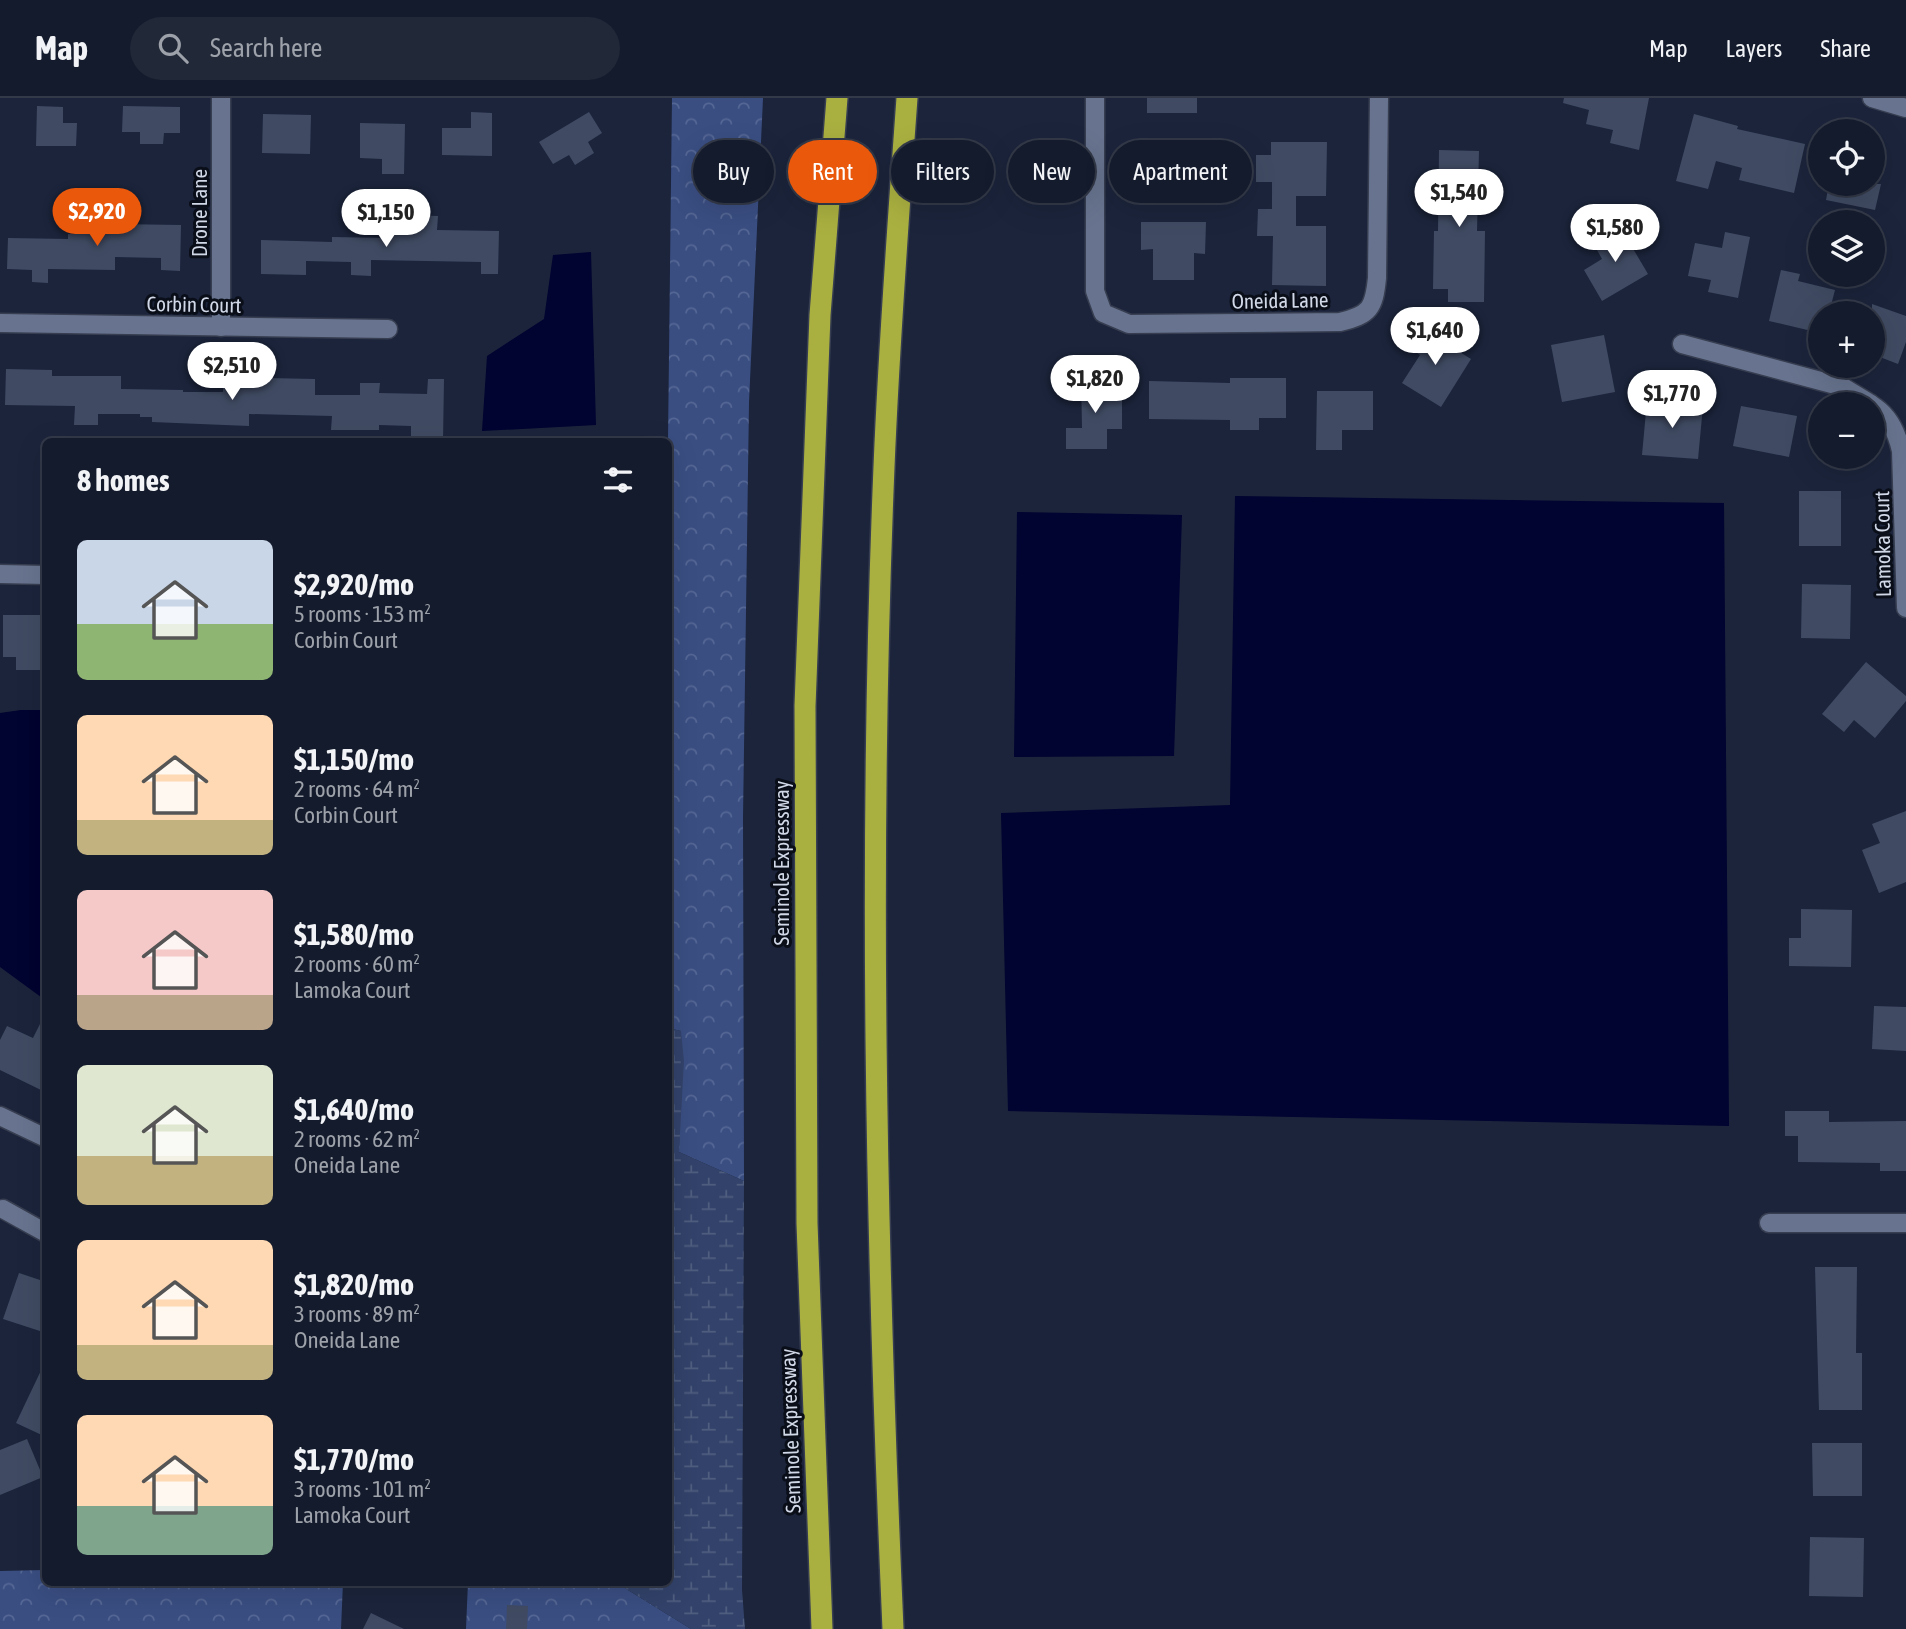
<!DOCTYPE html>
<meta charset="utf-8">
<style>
:root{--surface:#141b2c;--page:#212838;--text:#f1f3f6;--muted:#9da1a9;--line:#333948;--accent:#ea580c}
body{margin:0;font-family:"Asap Condensed",sans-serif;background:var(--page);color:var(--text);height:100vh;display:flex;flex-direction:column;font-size:26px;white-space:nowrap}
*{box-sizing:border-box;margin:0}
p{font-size:23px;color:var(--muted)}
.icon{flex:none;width:38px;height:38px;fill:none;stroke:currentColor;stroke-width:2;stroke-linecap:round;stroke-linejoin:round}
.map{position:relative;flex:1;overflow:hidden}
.sheet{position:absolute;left:42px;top:340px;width:630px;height:1148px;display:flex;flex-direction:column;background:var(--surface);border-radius:10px;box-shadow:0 7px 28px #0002,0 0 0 2px var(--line)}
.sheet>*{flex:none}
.guide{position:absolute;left:693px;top:42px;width:665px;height:63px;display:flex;gap:14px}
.fabs{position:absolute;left:1808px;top:21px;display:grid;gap:14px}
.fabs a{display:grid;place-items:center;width:77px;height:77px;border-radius:50%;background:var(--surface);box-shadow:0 7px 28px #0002,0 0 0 2px var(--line);font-size:35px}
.price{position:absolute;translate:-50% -60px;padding:0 16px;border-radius:24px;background:#fff;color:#222;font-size:23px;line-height:46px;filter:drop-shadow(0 2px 4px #0008)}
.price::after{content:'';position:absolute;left:50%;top:42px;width:21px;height:16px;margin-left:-10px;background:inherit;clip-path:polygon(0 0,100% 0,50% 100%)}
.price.active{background:var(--accent);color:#fff}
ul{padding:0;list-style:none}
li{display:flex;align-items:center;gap:21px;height:175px;padding:0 35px}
li span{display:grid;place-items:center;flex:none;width:196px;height:140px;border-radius:10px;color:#555}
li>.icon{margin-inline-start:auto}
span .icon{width:84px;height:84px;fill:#fffc;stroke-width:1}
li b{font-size:30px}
h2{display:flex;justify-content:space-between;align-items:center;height:84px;padding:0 35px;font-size:30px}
.chip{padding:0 24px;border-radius:32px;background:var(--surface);box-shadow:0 7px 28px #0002,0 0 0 2px var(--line);font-size:24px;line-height:63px}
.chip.active{background:var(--accent);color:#fff}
header{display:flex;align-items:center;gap:42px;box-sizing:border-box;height:98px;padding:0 35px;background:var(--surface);border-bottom:2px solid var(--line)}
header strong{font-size:33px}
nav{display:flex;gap:38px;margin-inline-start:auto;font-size:24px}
.search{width:490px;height:63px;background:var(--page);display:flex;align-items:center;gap:18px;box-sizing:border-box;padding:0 24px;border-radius:38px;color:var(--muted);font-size:26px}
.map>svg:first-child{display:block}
.forest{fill:url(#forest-crowns)}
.wetland{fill:url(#wetland-marsh)}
.water{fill:#010330}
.building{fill:#404b63}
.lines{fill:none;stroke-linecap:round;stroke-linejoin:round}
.street-casing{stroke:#373e51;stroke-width:21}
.highway-casing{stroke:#373e51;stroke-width:24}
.street{stroke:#68748f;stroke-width:18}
.highway{stroke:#aab040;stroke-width:21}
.labels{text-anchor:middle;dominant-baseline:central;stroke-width:6;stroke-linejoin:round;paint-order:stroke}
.street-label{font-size:21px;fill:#d1d8e7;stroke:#0a0e18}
</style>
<header>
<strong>Map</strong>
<div class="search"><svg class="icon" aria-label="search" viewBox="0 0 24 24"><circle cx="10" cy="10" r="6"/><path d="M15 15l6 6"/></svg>Search here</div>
<nav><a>Map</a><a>Layers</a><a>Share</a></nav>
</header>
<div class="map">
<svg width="1906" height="1531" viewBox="0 0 1906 1531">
<defs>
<pattern id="forest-crowns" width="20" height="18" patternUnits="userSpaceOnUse" patternTransform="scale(1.75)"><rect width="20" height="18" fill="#3a4e82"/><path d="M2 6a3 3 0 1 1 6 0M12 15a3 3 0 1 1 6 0" fill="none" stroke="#556794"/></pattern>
<pattern id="wetland-marsh" width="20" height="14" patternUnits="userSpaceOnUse" patternTransform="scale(1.75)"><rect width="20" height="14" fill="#32426a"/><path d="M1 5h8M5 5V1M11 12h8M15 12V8" fill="none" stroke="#4f5d7f"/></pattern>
</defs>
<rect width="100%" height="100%" fill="#1b243b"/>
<g class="forest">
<path d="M672,0H763L749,304L743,720L744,1083L679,1054L681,933L668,930V343Z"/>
<path d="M45,1472L46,1484H343L341,1531H0V1473Z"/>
<path d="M468,1484H615L691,1531H466Z"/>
</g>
<path class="wetland" d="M669,930L681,933L684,963L679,1054L744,1083L742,1492L745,1531H691L615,1484H668Z"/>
<g class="water">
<path d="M591,154L596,327L482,333L487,258L544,221L553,157Z"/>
<path d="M1235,398L1724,405L1729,1028L1008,1013L1001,715L1230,707Z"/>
<path d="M1017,414L1182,417L1174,658L1014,659Z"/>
<path d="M21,612H45V902L0,869V615Z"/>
</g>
<g class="building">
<rect x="1147" y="0" width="50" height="15"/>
<path d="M1564,0H1649L1639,52L1610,45L1613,32L1586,26L1589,12L1563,5Z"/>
<path d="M37,8L63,9V25H77L76,48H36Z"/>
<path d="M123,8L180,9V35H164L163,46H140V34H122Z"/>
<path d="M471,14L492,15V58L442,57V30H471Z"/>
<path d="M589,14L602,35L588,44L594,55L575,67L569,57L553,66L539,44Z"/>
<path d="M263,16L311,17L310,56L262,55Z"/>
<path d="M1694,16L1738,28L1737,31L1805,46L1794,95L1739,82L1742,70L1716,63L1708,91L1676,83Z"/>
<path d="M360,25L405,26L404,76H382V61L360,60Z"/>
<path d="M1141,41L1196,42L1195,98H1152L1153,69H1141Z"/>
<path d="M1271,44H1327L1326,98H1296V128H1326V188L1272,187L1273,138H1257L1258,111H1272V84H1256V57H1271Z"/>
<path d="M1439,52L1479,53L1477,133H1485L1484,204H1448V191H1433L1434,133H1438Z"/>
<path d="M1829,86H1881L1875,112L1826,102Z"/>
<path d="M408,117L438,118L437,132L499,133L498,176H481V164L371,162V178L351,177V164L306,163V177L261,176V142L332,144V139L390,140L391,129H408Z"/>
<path d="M82,122H115V126L181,127L180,173L161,172V160L115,159V172L48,171V185L32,184V172L7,171L8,140L68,141V136H82Z"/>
<path d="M1141,124H1206L1205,156L1194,155V182H1153V151L1141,152Z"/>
<path d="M1619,127L1648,176L1602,203L1584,172L1602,161L1592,143Z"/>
<path d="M1725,134L1750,139L1738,200L1708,194L1711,182L1688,178L1695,145L1722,150Z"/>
<path d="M1781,172L1800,176L1798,183L1835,192L1829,215H1820V235L1769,223Z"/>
<path d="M1872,206L1906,218V244L1898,266L1872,256Z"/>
<path d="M1419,229L1471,261L1441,309L1402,285L1420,257L1407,248Z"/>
<path d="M1604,237L1615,294L1562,304L1551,247Z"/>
<path d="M6,271L52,272V278H121V291L183,292V294H223V281L267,280L315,281V297H360V285H380L379,295L427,296L428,281H444L443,343H411V328L379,327V332H331L332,318L249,316V328L152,324V319H140V316H98V327H74L75,308L5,307Z"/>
<path d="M1081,277H1107V301H1122V331H1107V351H1066V330H1082Z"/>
<path d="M1230,280H1286V320H1259V332H1230V322L1149,321V283L1230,285Z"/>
<path d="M1317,293H1373V332H1342V352H1316Z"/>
<path d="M1647,303L1703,308L1698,361L1642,357Z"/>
<path d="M1741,308L1797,318L1789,359L1733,348Z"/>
<rect x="1799" y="393" width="42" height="55"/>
<path d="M1802,486L1851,487L1850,541L1801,540Z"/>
<path d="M3,517H46V572H16V559H3Z"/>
<path d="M1866,564L1906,598V603L1875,640L1854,622L1844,634L1822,616Z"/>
<path d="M1906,713V784L1879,795L1862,752L1880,745L1872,726Z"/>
<path d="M1801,811L1852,812L1851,869L1789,868V840H1801Z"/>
<path d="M1874,908L1906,909V953L1872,951Z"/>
<path d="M46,914V982L41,992L0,972V942L7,928L33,940Z"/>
<path d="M1785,1013H1829V1024L1906,1023V1073H1880V1065L1798,1064V1038H1785Z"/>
<path d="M1815,1169H1857L1856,1255H1862V1312H1819Z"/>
<path d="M19,1175L46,1184V1235L3,1221Z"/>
<path d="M46,1262V1339L16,1325Z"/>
<path d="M27,1341L43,1379L0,1397V1352Z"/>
<path d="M1812,1345H1862V1398H1813Z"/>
<path d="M1810,1439L1864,1440L1863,1499L1809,1498Z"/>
<path d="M507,1507L528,1508L527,1531H506Z"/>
<path d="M371,1515L404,1531H363Z"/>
</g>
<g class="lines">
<defs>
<g id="street">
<path d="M221,0V229"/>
<path d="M1095,0V193L1103,215L1129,226L1340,224C1370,217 1374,210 1377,180L1379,0"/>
<path d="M1872,0L1906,10"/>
<path d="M0,225L388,231"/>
<path d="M1682,246L1843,289L1871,306"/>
<path d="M1872,307C1889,317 1897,335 1901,353L1906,510"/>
<path d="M0,476L46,477"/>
<path d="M0,1018L46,1040"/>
<path d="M3,1111L46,1135"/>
<path d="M1769,1125H1906"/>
</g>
<g id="highway">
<path d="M822,1531L807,1125L805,608L820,217L837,0"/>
<path d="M893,1531C876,1144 868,756 884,369C889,246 898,123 907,0"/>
</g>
</defs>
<use href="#street" class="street-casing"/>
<use href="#highway" class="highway-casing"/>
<use href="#street" class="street"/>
<use href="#highway" class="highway"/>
</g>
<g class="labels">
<g class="street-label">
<text transform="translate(199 115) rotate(-90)">Drone Lane</text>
<text transform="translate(1280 202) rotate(-1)">Oneida Lane</text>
<text transform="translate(194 206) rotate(1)">Corbin Court</text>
<text transform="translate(1882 446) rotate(-91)">Lamoka Court</text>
<text transform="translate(781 765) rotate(-90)">Seminole Expressway</text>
<text transform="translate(790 1333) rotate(-92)">Seminole Expressway</text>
</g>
</g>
</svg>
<div class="fabs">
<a><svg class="icon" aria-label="locate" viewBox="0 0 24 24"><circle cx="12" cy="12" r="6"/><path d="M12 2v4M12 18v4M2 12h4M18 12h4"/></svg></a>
<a><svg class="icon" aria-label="layers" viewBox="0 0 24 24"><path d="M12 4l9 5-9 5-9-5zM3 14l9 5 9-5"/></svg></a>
<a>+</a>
<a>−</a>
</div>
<b class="price" style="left:1459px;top:131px">$1,540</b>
<b class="price active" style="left:97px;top:150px">$2,920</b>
<b class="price" style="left:386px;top:151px">$1,150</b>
<b class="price" style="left:1615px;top:166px">$1,580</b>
<b class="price" style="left:1435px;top:269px">$1,640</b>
<b class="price" style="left:232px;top:304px">$2,510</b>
<b class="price" style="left:1095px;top:317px">$1,820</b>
<b class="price" style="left:1672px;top:332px">$1,770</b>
<div class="guide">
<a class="chip">Buy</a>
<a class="chip active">Rent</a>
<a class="chip">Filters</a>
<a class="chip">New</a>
<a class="chip">Apartment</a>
</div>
<section class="sheet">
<h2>8 homes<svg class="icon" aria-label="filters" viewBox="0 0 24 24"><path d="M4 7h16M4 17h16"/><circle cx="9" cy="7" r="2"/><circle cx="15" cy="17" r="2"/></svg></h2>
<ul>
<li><span style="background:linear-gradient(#c9d6e8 60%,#8fb573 0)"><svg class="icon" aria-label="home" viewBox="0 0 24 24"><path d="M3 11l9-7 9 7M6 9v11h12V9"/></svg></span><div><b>$2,920/mo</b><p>5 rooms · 153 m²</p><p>Corbin Court</p></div></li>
<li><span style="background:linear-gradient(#ffd9b3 75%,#c2b280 0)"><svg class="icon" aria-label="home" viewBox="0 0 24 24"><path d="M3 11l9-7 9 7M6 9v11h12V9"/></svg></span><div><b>$1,150/mo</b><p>2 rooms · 64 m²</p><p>Corbin Court</p></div></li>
<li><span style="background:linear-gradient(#f6c9c9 75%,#b9a48a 0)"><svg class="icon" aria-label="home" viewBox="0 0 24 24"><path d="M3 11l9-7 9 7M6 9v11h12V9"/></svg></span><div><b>$1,580/mo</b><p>2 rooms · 60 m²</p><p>Lamoka Court</p></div></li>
<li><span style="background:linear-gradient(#dfe7d0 65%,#c2b280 0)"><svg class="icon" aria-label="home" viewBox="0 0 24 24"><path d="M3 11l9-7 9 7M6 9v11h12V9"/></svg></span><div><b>$1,640/mo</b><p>2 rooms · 62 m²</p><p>Oneida Lane</p></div></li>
<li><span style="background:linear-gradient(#ffd9b3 75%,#c2b280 0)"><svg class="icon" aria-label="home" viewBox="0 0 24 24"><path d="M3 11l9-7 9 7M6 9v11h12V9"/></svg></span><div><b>$1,820/mo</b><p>3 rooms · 89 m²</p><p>Oneida Lane</p></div></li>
<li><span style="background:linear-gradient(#ffd9b3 65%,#7fa58c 0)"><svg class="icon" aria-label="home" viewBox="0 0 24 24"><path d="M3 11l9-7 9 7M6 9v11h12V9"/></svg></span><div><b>$1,770/mo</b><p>3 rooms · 101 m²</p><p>Lamoka Court</p></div></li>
</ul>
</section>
</div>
